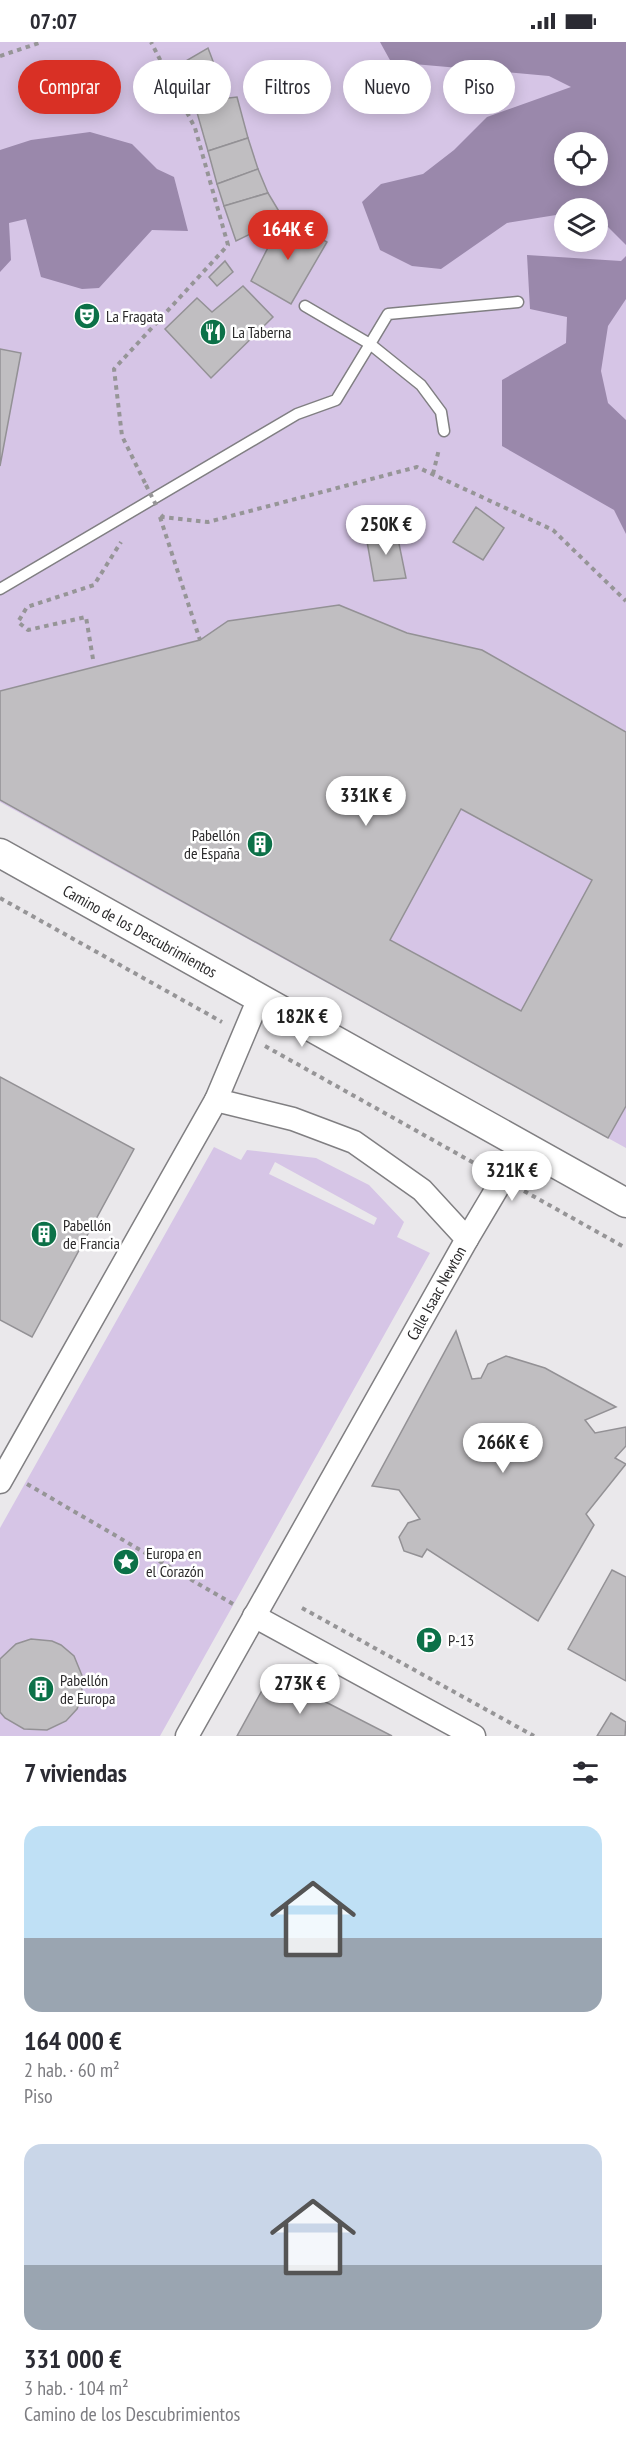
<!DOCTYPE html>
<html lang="es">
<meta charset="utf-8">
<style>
:root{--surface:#fff;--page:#f2f2f3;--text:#2b2b33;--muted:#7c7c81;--accent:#d93025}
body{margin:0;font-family:"PT Sans Narrow",sans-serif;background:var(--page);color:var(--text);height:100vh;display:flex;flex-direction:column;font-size:22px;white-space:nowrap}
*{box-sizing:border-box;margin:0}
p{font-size:20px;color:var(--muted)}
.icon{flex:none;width:33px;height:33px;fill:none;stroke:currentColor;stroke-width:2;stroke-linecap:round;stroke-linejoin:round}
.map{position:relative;height:1694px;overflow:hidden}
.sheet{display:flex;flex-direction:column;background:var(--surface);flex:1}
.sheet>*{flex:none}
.hud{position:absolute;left:18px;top:18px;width:591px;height:54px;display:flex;gap:12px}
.controls{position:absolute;left:554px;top:90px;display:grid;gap:12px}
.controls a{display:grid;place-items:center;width:54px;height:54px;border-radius:50%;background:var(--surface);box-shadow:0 3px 15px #0003;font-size:30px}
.price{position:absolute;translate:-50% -51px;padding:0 14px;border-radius:21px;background:#fff;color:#222;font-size:20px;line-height:39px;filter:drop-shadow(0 2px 3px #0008)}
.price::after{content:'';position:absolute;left:50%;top:36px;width:18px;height:14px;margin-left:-9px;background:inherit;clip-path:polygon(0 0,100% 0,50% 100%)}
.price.current{background:var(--accent);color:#fff}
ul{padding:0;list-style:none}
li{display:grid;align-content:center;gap:12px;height:318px;padding:0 24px}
li span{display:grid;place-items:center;height:186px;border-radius:18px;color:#555}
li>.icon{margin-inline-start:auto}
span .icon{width:108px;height:108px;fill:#fffc;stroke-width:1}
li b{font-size:26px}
h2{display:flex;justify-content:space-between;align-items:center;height:72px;padding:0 24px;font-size:26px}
.tag{padding:0 21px;border-radius:27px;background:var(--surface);box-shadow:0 3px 15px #0003;font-size:21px;line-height:54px}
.tag.current{background:var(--accent);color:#fff}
.status{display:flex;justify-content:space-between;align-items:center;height:42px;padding:0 30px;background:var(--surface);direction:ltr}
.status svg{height:16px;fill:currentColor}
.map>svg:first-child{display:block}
.green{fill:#d6c5e6;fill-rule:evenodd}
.water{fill:#9a88ab;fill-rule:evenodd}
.building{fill:#c0bec1;stroke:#939195;stroke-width:1.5;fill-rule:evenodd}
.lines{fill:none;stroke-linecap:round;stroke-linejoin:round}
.service-casing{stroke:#807f82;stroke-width:13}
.minor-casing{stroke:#807f82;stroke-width:25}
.tertiary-casing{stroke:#807f82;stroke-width:31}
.path{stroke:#969597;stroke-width:4;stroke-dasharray:4.5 4.5;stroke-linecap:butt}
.service{stroke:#fff;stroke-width:10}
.minor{stroke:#fff;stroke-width:22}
.tertiary{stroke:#fff;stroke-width:28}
.path-bridge{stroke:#969597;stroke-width:4;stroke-dasharray:4.5 4.5;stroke-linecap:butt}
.labels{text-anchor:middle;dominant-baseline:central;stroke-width:5;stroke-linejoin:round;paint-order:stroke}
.poi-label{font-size:16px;fill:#2b2a2b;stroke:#fff;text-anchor:start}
.street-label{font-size:16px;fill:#2b2a2b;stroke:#fff}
</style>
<div class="status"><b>07:07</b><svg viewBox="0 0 49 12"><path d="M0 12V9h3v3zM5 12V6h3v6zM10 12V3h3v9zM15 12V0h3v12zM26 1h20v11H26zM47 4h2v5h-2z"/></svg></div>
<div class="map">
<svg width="626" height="1694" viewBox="0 0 626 1694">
<rect width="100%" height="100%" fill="#eae8eb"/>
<g class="green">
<path d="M0,0H626V1106L0,760ZM564,100H597V134H564ZM564,166H597V200H564Z"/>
<path d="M214,1105L241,1118L247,1108L316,1116L369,1143L404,1180L397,1195L430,1211L160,1694H0V1486ZM275,1120L377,1176L374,1183L269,1132Z"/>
</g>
<g class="water">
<path d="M380,0H626V203L608,185L597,182V166H564V175L556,173L507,181L441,227L412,224L380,208L362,160L381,142L423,132L454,108L487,75L571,45L549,34L391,20ZM564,100H597V134H564Z"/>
<path d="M90,90L132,102L157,127L174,135L188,189L152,188L99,246L82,247L41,235L26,177L9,181L11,218L0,230V108L31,98Z"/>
<path d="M527,213L621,219L626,214V257L608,284L601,329L608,361L626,378V492L614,468L502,404V338L566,301L567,275L530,267Z"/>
</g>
<g class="building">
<path d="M208,6L227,56L202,59L184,20Z"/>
<path d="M237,55L248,96L208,109L194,60Z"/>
<path d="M248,96L258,127L217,142L208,109Z"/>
<path d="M258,127L268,151L224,164L217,142Z"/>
<path d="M268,151L283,176L236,199L224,164Z"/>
<path d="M283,176L327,200L291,262L251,239Z"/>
<path d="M225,219L233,230L217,244L209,235Z"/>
<path d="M243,244L273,275L211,336L165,287L197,256L212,270Z"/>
<path d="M0,307L21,311L0,424Z"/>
<path d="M476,465L504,486L483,518L453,500Z"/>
<path d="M396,487L406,536L374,539L366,494Z"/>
<path d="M339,563L407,591L482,608L626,690V1064L608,1096L0,758V649L200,598L228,579ZM461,767L592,838L521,969L390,898Z"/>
<path d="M0,1035L134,1107L32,1295L0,1278Z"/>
<path d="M456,1289L472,1337L481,1336L488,1322L506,1314L545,1326L616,1365L585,1378L595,1391L626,1385V1404L615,1416L626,1422L586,1472L594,1483L538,1579L427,1507L422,1515L404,1509L399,1495L408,1481L420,1477L399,1448L372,1444Z"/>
<path d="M612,1528L626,1535V1639L568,1607Z"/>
<path d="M31,1597L52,1599L61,1603L74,1614L83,1636L81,1657L77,1667L66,1679L47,1688L24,1687L5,1676L0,1670V1617L16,1602Z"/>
<path d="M271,1632L392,1694H237Z"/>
<path d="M611,1671L626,1680L625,1694H597Z"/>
</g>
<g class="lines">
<defs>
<g id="service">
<path d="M444,389L441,370L421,343L370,302L388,272L518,260"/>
<path d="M0,547L297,372L336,358L370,302L305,264"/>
</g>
<g id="minor">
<path d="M216,1058L259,956"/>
<path d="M467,1197L523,1103"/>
<path d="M0,1440L216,1058L293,1077L354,1100L422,1148L467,1197L187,1694"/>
<path d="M254,1574L474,1694"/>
</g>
<path id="tertiary" d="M0,811L626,1161"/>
</defs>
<use href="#service" class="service-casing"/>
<use href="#minor" class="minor-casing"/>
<use href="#tertiary" class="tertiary-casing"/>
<g class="path">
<path d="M0,14L42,0"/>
<path d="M433,432L439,407"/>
<path d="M145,441L122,394L114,327L228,203L195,86L151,0"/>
<path d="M161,473L163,475L208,480L417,425L553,488L626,559"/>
<path d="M160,475L200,598"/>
<path d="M93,617L86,575L28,588L18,580L27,565L94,543L121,500"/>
<path d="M0,856L222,980"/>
<path d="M265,1004L481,1125"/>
<path d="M524,1149L626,1206"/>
<path d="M27,1442L233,1562"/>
<path d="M302,1566L534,1694"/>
</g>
<use href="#service" class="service"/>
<use href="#minor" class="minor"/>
<use href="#tertiary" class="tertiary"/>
<path class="path-bridge" d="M146,443L158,467"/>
</g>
<defs>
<symbol id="theatre-disc" viewBox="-11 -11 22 22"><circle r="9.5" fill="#0c7148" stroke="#fff"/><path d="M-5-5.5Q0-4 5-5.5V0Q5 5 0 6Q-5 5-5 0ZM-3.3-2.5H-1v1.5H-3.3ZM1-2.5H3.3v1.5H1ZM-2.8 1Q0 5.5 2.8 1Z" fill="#fff"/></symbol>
<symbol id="restaurant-disc" viewBox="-11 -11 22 22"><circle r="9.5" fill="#0c7148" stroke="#fff"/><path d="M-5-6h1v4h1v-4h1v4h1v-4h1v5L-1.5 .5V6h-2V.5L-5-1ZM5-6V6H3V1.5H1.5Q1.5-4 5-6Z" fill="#fff"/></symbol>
<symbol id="building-disc" viewBox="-11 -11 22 22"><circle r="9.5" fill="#0c7148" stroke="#fff"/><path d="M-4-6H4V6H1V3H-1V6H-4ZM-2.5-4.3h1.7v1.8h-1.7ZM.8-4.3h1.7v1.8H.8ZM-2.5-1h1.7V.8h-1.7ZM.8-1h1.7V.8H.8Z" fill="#fff"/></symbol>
<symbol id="sight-disc" viewBox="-11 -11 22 22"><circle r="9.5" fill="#0c7148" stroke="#fff"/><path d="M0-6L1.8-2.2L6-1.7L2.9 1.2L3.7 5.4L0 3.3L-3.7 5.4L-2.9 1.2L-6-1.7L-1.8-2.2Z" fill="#fff"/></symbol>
<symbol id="parking-disc" viewBox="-11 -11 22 22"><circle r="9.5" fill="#0c7148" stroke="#fff"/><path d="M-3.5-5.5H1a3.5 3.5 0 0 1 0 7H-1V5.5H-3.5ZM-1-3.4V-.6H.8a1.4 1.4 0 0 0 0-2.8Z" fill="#fff"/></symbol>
</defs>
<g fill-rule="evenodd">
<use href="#theatre-disc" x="72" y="259" width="30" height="30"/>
<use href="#restaurant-disc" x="198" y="275" width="30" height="30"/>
<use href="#building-disc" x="245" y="787" width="30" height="30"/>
<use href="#building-disc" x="29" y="1177" width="30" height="30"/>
<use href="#sight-disc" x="111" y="1505" width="30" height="30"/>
<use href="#parking-disc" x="414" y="1583" width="30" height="30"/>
<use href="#building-disc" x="26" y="1632" width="30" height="30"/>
</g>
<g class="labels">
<g class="poi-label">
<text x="106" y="274">La Fragata</text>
<text x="232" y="290">La Taberna</text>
<text x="240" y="793" text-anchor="end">Pabellón<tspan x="240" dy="18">de España</tspan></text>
<text x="63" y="1183">Pabellón<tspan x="63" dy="18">de Francia</tspan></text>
<text x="146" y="1511">Europa en<tspan x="146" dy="18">el Corazón</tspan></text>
<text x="448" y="1598">P-13</text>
<text x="60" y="1638">Pabellón<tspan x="60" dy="18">de Europa</tspan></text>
</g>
<g class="street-label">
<text transform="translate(140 889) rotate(29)">Camino de los Descubrimientos</text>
<text transform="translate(436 1251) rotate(-61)">Calle Isaac Newton</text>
</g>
</g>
</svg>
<div class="controls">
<a><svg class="icon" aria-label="locate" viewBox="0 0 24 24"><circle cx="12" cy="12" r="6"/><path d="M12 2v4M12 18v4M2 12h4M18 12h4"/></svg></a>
<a><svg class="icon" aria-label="layers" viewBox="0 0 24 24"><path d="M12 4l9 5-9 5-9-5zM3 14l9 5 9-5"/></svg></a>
</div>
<b class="price current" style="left:288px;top:219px">164K €</b>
<b class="price" style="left:386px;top:514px">250K €</b>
<b class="price" style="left:366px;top:785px">331K €</b>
<b class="price" style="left:302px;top:1006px">182K €</b>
<b class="price" style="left:512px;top:1160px">321K €</b>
<b class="price" style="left:503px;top:1432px">266K €</b>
<b class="price" style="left:300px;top:1673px">273K €</b>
<div class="hud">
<a class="tag current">Comprar</a>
<a class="tag">Alquilar</a>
<a class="tag">Filtros</a>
<a class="tag">Nuevo</a>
<a class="tag">Piso</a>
</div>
</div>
<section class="sheet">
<h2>7 viviendas<svg class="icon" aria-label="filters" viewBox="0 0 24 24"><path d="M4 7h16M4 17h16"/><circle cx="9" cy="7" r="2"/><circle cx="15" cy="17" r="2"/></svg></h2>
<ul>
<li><span style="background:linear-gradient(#bfe0f5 60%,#9aa5b1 0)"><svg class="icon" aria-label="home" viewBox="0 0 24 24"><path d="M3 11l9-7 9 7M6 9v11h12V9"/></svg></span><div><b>164 000 €</b><p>2 hab. · 60 m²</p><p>Piso</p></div></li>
<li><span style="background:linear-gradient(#c9d6e8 65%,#9aa5b1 0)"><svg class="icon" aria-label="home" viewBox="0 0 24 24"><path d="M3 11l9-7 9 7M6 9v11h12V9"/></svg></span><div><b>331 000 €</b><p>3 hab. · 104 m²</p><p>Camino de los Descubrimientos</p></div></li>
</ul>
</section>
